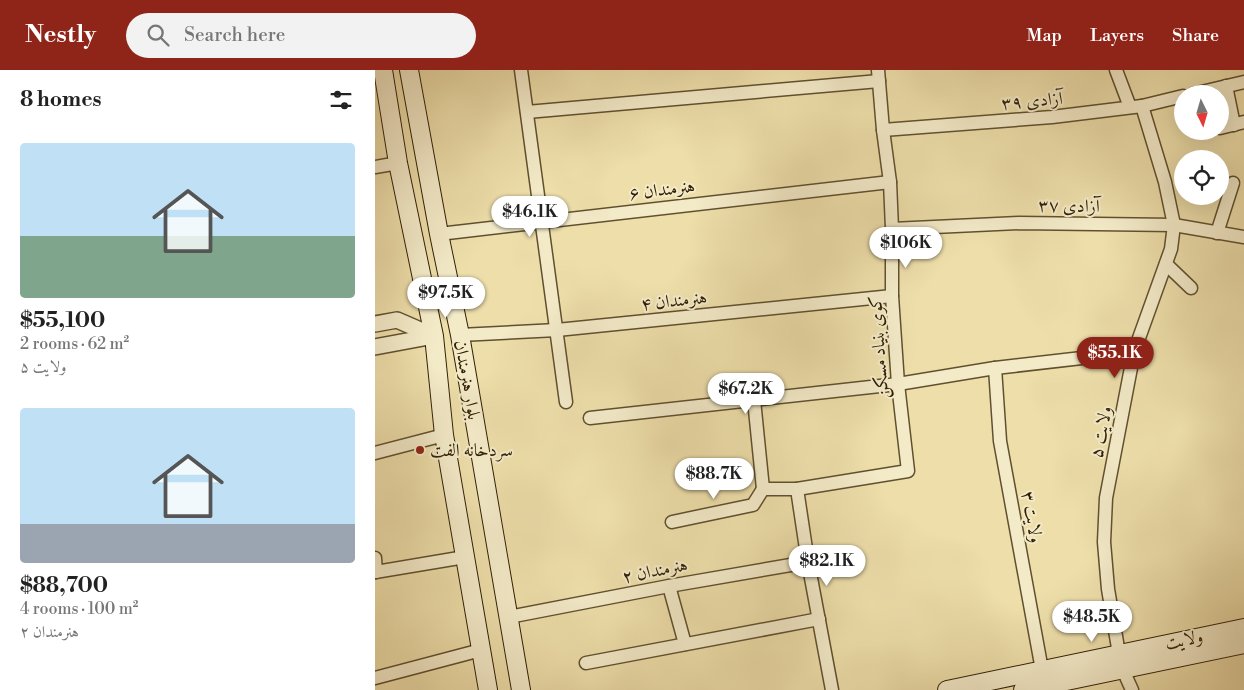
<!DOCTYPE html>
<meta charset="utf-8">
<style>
:root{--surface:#fff;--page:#f2f2f2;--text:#222;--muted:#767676;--accent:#8f2418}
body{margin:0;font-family:"Libre Bodoni",Amiri,serif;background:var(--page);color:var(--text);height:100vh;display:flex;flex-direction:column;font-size:19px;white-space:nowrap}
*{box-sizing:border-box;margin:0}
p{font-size:16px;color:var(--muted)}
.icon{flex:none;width:28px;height:28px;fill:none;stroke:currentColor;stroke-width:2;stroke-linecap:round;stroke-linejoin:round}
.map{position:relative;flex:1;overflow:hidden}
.details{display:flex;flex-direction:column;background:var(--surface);width:375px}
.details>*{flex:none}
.needle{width:32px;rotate:175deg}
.fabs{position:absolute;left:799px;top:15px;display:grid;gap:10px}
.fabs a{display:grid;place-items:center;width:55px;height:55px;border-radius:50%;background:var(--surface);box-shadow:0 5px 20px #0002;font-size:25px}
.price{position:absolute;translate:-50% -42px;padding:0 11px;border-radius:18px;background:#fff;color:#222;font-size:16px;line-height:32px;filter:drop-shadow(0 1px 2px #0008)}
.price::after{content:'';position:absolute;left:50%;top:30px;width:15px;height:11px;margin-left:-8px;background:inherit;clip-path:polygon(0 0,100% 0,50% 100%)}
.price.active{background:var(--accent);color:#fff}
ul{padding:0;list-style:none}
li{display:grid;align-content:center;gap:10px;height:265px;padding:0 20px}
li span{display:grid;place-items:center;height:155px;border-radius:5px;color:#555}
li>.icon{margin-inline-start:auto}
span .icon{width:90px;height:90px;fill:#fffc;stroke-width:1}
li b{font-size:21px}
h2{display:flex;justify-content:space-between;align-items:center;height:60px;padding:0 20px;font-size:21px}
header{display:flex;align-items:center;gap:30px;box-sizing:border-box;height:70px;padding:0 25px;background:var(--accent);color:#fff}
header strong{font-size:24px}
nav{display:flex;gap:28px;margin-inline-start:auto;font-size:18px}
.search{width:350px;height:45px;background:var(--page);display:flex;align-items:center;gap:12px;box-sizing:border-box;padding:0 18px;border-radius:28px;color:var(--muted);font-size:19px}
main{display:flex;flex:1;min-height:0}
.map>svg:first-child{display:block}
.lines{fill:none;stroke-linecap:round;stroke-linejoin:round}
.minor-casing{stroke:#605030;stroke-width:15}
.tertiary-casing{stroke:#605030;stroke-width:18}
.secondary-casing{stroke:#312007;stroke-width:20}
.minor{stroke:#f3eac8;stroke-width:12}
.tertiary{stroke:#f3eac8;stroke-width:15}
.secondary{stroke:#f3eac8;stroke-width:18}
.poi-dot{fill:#8f2418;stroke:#f3eac8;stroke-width:2}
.labels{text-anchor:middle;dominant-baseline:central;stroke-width:4;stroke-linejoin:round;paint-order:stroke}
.street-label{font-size:18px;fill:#312007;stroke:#f3eac8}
.poi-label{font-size:18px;fill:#312007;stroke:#f3eac8;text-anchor:start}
</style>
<header>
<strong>Nestly</strong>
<div class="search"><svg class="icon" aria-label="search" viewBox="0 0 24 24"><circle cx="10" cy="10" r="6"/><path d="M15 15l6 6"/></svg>Search here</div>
<nav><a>Map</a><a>Layers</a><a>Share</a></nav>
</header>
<main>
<section class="details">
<h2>8 homes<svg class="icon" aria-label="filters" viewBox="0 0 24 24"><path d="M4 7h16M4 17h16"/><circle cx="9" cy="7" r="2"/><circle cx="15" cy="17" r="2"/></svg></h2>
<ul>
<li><span style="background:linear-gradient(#bfe0f5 60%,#7fa58c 0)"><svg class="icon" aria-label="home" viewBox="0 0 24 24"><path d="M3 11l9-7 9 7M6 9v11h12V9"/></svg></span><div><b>$55,100</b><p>2 rooms · 62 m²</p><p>ولایت ۵</p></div></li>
<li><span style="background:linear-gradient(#bfe0f5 75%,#9aa5b1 0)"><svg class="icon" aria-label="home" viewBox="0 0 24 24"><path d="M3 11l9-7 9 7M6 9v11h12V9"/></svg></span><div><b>$88,700</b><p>4 rooms · 100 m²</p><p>هنرمندان ۲</p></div></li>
</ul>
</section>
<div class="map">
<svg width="869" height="620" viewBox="0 0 869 620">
<rect width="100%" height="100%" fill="#eddeaa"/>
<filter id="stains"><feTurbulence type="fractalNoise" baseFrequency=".004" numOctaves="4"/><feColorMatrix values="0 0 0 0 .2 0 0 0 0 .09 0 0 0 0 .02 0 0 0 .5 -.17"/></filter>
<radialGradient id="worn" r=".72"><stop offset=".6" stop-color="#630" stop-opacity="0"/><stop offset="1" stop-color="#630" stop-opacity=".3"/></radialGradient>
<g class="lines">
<defs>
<g id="minor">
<path d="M146,0L191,332"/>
<path d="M741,0L755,37"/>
<path d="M851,16L859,55"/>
<path d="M818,24L869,12"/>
<path d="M152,42L504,11"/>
<path d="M845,58L869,52"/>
<path d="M508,60L677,47L767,36L808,26"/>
<path d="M0,97L23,93"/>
<path d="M517,159L644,153L799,155L869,167"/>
<path d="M842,163L858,113"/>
<path d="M64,164L515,112"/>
<path d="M791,194L816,218"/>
<path d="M85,265L182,260L517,226"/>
<path d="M620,298L625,371L667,600"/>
<path d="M379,330L388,419H422L533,401L523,314L517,226V159L515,112L508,60L503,0"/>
<path d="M215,348L523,314L620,298L759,282"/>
<path d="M0,383L69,365"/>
<path d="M422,419L433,492L457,620"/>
<path d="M297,452L378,435L388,419"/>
<path d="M0,488L1,502"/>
<path d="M0,502L90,487"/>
<path d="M294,516L310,574"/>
<path d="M134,547L294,516L433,492"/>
<path d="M744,584L733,519L729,472L731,428L759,282L796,179L799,155L790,112L767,36"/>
<path d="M211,593L444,549"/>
<path d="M748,600L757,620"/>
<path d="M0,608L106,580"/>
</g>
<g id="tertiary">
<path d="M0,254L22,250L59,266"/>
<path d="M0,277L59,266"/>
</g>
<g id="secondary">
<path d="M8,0L23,93L59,266L69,365L113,620"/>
<path d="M34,0L64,164L85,265L146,620"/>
<path d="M572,620L869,558"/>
<path d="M648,620L869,574"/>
</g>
</defs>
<use href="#minor" class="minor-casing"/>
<use href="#tertiary" class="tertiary-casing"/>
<use href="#secondary" class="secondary-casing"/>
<use href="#minor" class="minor"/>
<use href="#tertiary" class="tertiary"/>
<use href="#secondary" class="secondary"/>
</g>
<circle class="poi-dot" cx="45" cy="380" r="5"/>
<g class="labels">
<g class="street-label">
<text transform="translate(657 31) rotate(-5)">آزادی ۳۹</text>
<text transform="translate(287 120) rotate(-7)">هنرمندان ۶</text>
<text transform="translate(694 136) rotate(1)">آزادی ۳۷</text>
<text transform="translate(299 231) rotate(-6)">هنرمندان ۴</text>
<text transform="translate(504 277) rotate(-94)">کوی بنیاد مسکن</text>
<text transform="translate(92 310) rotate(80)">بلوار هنرمندان</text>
<text transform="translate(726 362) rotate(-79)">ولایت ۵</text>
<text transform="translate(657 447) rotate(80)">ولایت ۳</text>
<text transform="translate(280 501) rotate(-11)">هنرمندان ۲</text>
<text transform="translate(809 570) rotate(-12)">ولایت</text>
</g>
<g class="poi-label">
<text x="55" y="380">سردخانه الفت</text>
</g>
</g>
<rect width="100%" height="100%" filter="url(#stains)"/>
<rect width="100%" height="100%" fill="url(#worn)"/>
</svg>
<div class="fabs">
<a><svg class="needle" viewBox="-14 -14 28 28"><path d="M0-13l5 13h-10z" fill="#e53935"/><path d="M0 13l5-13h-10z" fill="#767676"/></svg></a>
<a><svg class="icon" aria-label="locate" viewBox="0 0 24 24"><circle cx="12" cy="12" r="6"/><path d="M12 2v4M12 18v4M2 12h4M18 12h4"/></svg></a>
</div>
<b class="price" style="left:155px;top:168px">$46.1K</b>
<b class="price" style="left:531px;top:199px">$106K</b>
<b class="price" style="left:71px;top:249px">$97.5K</b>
<b class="price active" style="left:740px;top:309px">$55.1K</b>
<b class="price" style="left:371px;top:345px">$67.2K</b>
<b class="price" style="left:339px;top:430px">$88.7K</b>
<b class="price" style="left:452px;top:517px">$82.1K</b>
<b class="price" style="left:717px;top:573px">$48.5K</b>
</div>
</main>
